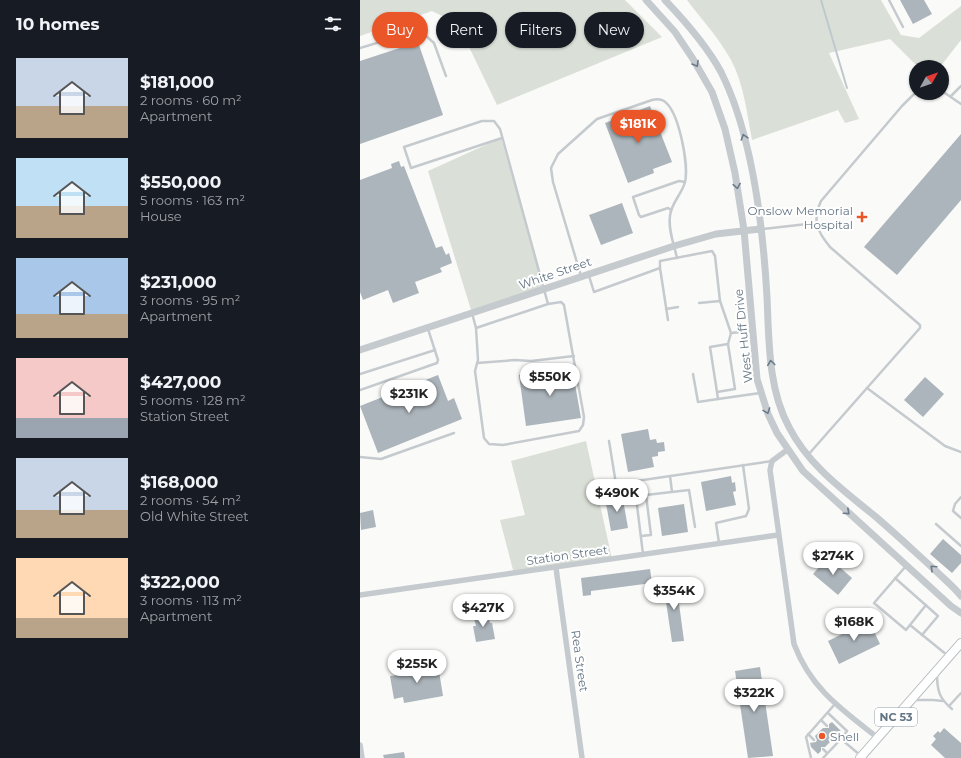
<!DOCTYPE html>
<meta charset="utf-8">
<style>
:root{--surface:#171b24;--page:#20242c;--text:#f1f3f6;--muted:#9ea1a6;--accent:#ea5628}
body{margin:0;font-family:Montserrat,sans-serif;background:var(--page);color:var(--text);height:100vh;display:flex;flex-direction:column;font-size:15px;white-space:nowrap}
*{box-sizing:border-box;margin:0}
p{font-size:13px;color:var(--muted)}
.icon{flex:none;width:22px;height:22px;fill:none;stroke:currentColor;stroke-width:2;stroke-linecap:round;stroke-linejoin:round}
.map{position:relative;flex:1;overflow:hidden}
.details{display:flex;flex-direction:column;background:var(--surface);width:360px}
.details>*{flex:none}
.hud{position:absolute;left:12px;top:12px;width:380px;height:36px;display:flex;gap:8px}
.needle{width:26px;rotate:50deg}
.fabs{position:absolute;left:549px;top:60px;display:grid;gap:8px}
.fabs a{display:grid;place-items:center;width:40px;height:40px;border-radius:50%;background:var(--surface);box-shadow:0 1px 3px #0004;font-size:20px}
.price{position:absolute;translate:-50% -34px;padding:0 9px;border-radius:14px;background:#fff;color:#222;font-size:13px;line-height:26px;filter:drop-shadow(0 1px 2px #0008)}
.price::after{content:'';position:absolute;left:50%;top:24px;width:12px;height:9px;margin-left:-6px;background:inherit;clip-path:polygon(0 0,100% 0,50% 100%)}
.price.on{background:var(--accent);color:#fff}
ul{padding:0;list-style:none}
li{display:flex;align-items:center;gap:12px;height:100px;padding:0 16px}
li span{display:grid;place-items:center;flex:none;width:112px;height:80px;border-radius:0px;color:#555}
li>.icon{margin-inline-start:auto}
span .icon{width:48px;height:48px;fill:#fffc;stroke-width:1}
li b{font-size:17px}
h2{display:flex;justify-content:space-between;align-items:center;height:48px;padding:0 16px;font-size:17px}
.chip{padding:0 14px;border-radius:18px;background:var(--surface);box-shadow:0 1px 3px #0004;font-size:14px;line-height:36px}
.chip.on{background:var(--accent);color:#fff}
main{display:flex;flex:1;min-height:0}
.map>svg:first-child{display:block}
.green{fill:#dae0d7}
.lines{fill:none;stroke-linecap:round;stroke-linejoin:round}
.stream{stroke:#bec9ce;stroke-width:2}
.building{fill:#acb5bb}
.primary-casing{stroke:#b6bcc0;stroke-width:10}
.service{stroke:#c5cace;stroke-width:2.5}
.minor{stroke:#c5cace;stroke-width:5.5}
.tertiary{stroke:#c5cace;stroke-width:7}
.primary{stroke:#fff;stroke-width:8}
.oneway{stroke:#697a88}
.poi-dot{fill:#ea5628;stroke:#fff;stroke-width:1.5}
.labels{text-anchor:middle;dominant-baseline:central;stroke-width:4;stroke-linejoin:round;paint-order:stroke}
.shield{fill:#fff;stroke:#929fa9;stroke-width:1}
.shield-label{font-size:11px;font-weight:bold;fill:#647684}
.poi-label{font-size:12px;fill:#647684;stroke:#fff;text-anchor:end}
.street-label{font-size:12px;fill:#647684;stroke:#fff}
</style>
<main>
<section class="details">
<h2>10 homes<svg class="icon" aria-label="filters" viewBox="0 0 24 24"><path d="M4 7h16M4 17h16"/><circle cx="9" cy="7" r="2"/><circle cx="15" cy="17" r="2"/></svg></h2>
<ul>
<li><span style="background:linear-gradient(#c9d6e8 60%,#b9a48a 0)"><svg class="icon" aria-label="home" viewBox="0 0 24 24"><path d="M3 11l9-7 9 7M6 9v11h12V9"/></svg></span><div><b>$181,000</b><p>2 rooms · 60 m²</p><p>Apartment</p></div></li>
<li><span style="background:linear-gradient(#bfe0f5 60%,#b9a48a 0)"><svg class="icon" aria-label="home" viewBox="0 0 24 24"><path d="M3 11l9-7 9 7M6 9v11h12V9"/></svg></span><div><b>$550,000</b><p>5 rooms · 163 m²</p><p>House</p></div></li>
<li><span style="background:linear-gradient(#a9c7e8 70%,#b9a48a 0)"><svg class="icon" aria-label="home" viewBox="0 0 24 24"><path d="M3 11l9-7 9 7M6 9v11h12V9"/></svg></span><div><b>$231,000</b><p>3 rooms · 95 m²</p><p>Apartment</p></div></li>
<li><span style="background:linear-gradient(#f6c9c9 75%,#9aa5b1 0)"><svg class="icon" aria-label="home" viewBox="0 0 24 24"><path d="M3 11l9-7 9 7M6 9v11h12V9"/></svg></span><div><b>$427,000</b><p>5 rooms · 128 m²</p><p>Station Street</p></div></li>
<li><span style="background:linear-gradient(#c9d6e8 65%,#b9a48a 0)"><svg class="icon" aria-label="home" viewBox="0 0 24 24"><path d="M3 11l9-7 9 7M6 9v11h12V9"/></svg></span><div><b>$168,000</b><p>2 rooms · 54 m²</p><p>Old White Street</p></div></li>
<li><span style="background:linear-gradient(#ffd9b3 75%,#b9a48a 0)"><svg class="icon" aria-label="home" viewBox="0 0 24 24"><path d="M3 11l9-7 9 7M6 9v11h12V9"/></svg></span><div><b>$322,000</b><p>3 rooms · 113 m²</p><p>Apartment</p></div></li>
</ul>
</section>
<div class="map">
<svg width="601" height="758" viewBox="0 0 601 758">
<rect width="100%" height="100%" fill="#fafaf8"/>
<g class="green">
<path d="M0,0H265L302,37L137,105L98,24L72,11L0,36Z"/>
<path d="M327,0H521L541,35L559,38L601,6V40L580,67H558L530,39L469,53L499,119L485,123L478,110L392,140C387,114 384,84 371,60C359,38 342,20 327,0Z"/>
<path d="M141,138L184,289L112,313L68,171Z"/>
<path d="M226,441L252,559L154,574L140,520L165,515L151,461Z"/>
</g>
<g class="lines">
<path class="stream" d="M461,0L487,88"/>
</g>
<g class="building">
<path d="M540,0H564L572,14L553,24Z"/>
<path d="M58,42L83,115L0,144V61Z"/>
<path d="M290,106L312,162L293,169L294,173L268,183L245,123Z"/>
<path d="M601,134V200L537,275L504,247Z"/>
<path d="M39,161L41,167L44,166L76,248L82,246L86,255L89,253L92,263L80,268L82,272L55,282L59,293L33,303L28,290L3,300L0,292V180L32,168L31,164Z"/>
<path d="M262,203L273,233L241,245L229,215Z"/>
<path d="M212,367L221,418L166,426L159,375Z"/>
<path d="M78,375L88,401L94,398L102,419L18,453L0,406Z"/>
<path d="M565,377L584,394L563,417L544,400Z"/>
<path d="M288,429L290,440L296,439L297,443L304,442L305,451L298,452V456L292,457L294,467L268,472L261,434Z"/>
<path d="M371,476L372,483L375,482L376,491L373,492L376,505L346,511L341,482Z"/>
<path d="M262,494L268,528L251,531L245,498Z"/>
<path d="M324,504L328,532L302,536L298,508Z"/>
<path d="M13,510L16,527L1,530L0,513Z"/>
<path d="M583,539L601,555V563L592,573L570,554Z"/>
<path d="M468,557L492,578L478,595L453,574Z"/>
<path d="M290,569L292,583L231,591V595L223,596L221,578Z"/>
<path d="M316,581L324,641L312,642L303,582Z"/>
<path d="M127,612L130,623H132L135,639L116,642L113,626H116L113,615Z"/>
<path d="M509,621L520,644L479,664L468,641Z"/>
<path d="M78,665L83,696L44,703L43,697L34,699L30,676L41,675L40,671Z"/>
<path d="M400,667L413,756L388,758L375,671Z"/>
<path d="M472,722L481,731L475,733V737L465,747H461V751L458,754L451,747L450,743L456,742L457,740L455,736L463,728H469V724Z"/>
<path d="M584,728L601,743V758H585L571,745L576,739L573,736L578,731L580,733Z"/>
<path d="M44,752L45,758H24L23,755Z"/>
</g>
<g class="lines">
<defs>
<path id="primary" d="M500,758L601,643"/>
</defs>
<use href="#primary" class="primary-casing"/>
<g class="service">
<path d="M529,0L543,27"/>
<path d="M0,48L53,32L65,35L74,43L86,76"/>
<path d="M582,91L601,104"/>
<path d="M556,93L553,95L542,106L461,201C452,221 457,231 470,247L560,325V328L507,388L585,446L601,452"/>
<path d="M591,96L601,86"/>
<path d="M142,138L51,168L44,147L122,121H134L140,129L188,304L116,328L118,360L115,371L124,438L129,444L143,445L219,431L223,425L224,417L204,305L201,302L188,304"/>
<path d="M311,210L308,208L281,217L279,215L273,197L319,181L325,182"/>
<path d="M403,229L456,223"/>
<path d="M300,268L308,320"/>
<path d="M221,276L193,182L191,168L198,154L237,119L292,100C296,99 301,99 304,101C319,111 329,165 325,182C322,194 311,203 310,216C308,230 314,244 317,258"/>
<path d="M229,276L234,292L300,268V261L352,251L355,256L360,301L371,333"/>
<path d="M339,303L360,301"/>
<path d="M306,309L318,307"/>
<path d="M112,313L116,328"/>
<path d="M368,344L350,347L357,392L375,389L368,344L371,333L391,331"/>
<path d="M117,363L155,360L171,361L214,356"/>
<path d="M0,374L75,350"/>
<path d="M333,374L338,402L358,399"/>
<path d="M0,390L77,363L78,360L68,329"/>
<path d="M357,392L358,399L400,393"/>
<path d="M249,441L256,484L412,461"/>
<path d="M448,455L507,388"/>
<path d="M0,457L21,459L94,433"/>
<path d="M310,476L312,492"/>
<path d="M274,481L283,554"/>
<path d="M276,497L286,495"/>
<path d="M601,497L595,504L593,511L601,518"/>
<path d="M576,524L601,546"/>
<path d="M281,536L291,535L286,495L329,490L335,527"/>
<path d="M359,543L356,523L386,516L389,509L383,465"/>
<path d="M546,566L514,603L546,630L566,605"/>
<path d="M535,578L578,616L562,635"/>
<path d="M550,625L587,655"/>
<path d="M577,673C577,691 579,698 592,709"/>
<path d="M554,700H573L583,701"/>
<path d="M589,706L601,693"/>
<path d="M468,713L487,731L481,739L500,755"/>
<path d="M461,720L467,726"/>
<path d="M448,734L454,740"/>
<path d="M463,749L467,753"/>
<path d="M451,758L446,737L475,704"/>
<path d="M463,758L481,739L477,735"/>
</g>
<g class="minor">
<path d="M427,450L412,461L410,470L434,644C451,689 481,709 518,738"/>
<path d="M196,568L222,758"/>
<path d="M0,595L418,535"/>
<path d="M0,745L2,758"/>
</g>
<g class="tertiary">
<path d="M286,0L315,32L333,59L352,92L365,129L375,173L384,230L397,379L408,414L417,433L443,471L591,606L601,613"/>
<path d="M305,0C325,21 347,46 361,72C393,136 403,226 407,297C409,340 408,389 429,427C448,465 484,491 516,517C537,535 556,553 576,571C584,579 594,587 601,596"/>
<path d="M0,350L314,246L356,234L400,229"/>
</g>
<use href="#primary" class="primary"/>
</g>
<defs><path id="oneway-chevron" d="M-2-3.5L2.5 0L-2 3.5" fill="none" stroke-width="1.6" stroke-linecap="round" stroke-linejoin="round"/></defs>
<g class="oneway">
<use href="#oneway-chevron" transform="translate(336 64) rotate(60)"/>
<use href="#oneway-chevron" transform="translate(384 137) rotate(-108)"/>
<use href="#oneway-chevron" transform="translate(377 186) rotate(81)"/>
<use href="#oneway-chevron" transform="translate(411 363) rotate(-97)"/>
<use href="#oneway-chevron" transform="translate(407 411) rotate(70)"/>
<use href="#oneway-chevron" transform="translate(487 512) rotate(42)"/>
<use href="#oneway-chevron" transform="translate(573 568) rotate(-137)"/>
</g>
<g class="poi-dot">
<path d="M500 211h4v4h4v4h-4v4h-4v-4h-4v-4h4z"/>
<circle cx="462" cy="736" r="4"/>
</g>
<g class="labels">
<rect class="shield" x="515" y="708" width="42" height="18" rx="3"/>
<g class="shield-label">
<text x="536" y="717">NC 53</text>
</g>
<g class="poi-label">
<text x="493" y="210">Onslow Memorial<tspan x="493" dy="14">Hospital</tspan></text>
<text x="470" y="736" text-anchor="start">Shell</text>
</g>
<g class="street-label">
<text transform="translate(195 273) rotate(-19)">White Street</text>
<text transform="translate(383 336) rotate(-96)">West Huff Drive</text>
<text transform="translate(207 555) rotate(-8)">Station Street</text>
<text transform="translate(220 661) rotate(82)">Rea Street</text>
</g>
</g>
</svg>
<div class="fabs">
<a><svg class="needle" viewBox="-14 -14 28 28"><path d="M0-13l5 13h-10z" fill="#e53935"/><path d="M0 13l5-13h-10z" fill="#9ea1a6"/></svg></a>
</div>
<b class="price on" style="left:278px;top:144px">$181K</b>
<b class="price" style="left:190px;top:397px">$550K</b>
<b class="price" style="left:49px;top:414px">$231K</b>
<b class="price" style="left:257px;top:513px">$490K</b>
<b class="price" style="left:473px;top:576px">$274K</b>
<b class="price" style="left:314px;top:611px">$354K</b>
<b class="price" style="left:123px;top:628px">$427K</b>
<b class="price" style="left:494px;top:642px">$168K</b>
<b class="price" style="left:57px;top:684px">$255K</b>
<b class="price" style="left:394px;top:713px">$322K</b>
<div class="hud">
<a class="chip on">Buy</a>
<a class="chip">Rent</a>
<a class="chip">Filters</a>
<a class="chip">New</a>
</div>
</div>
</main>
